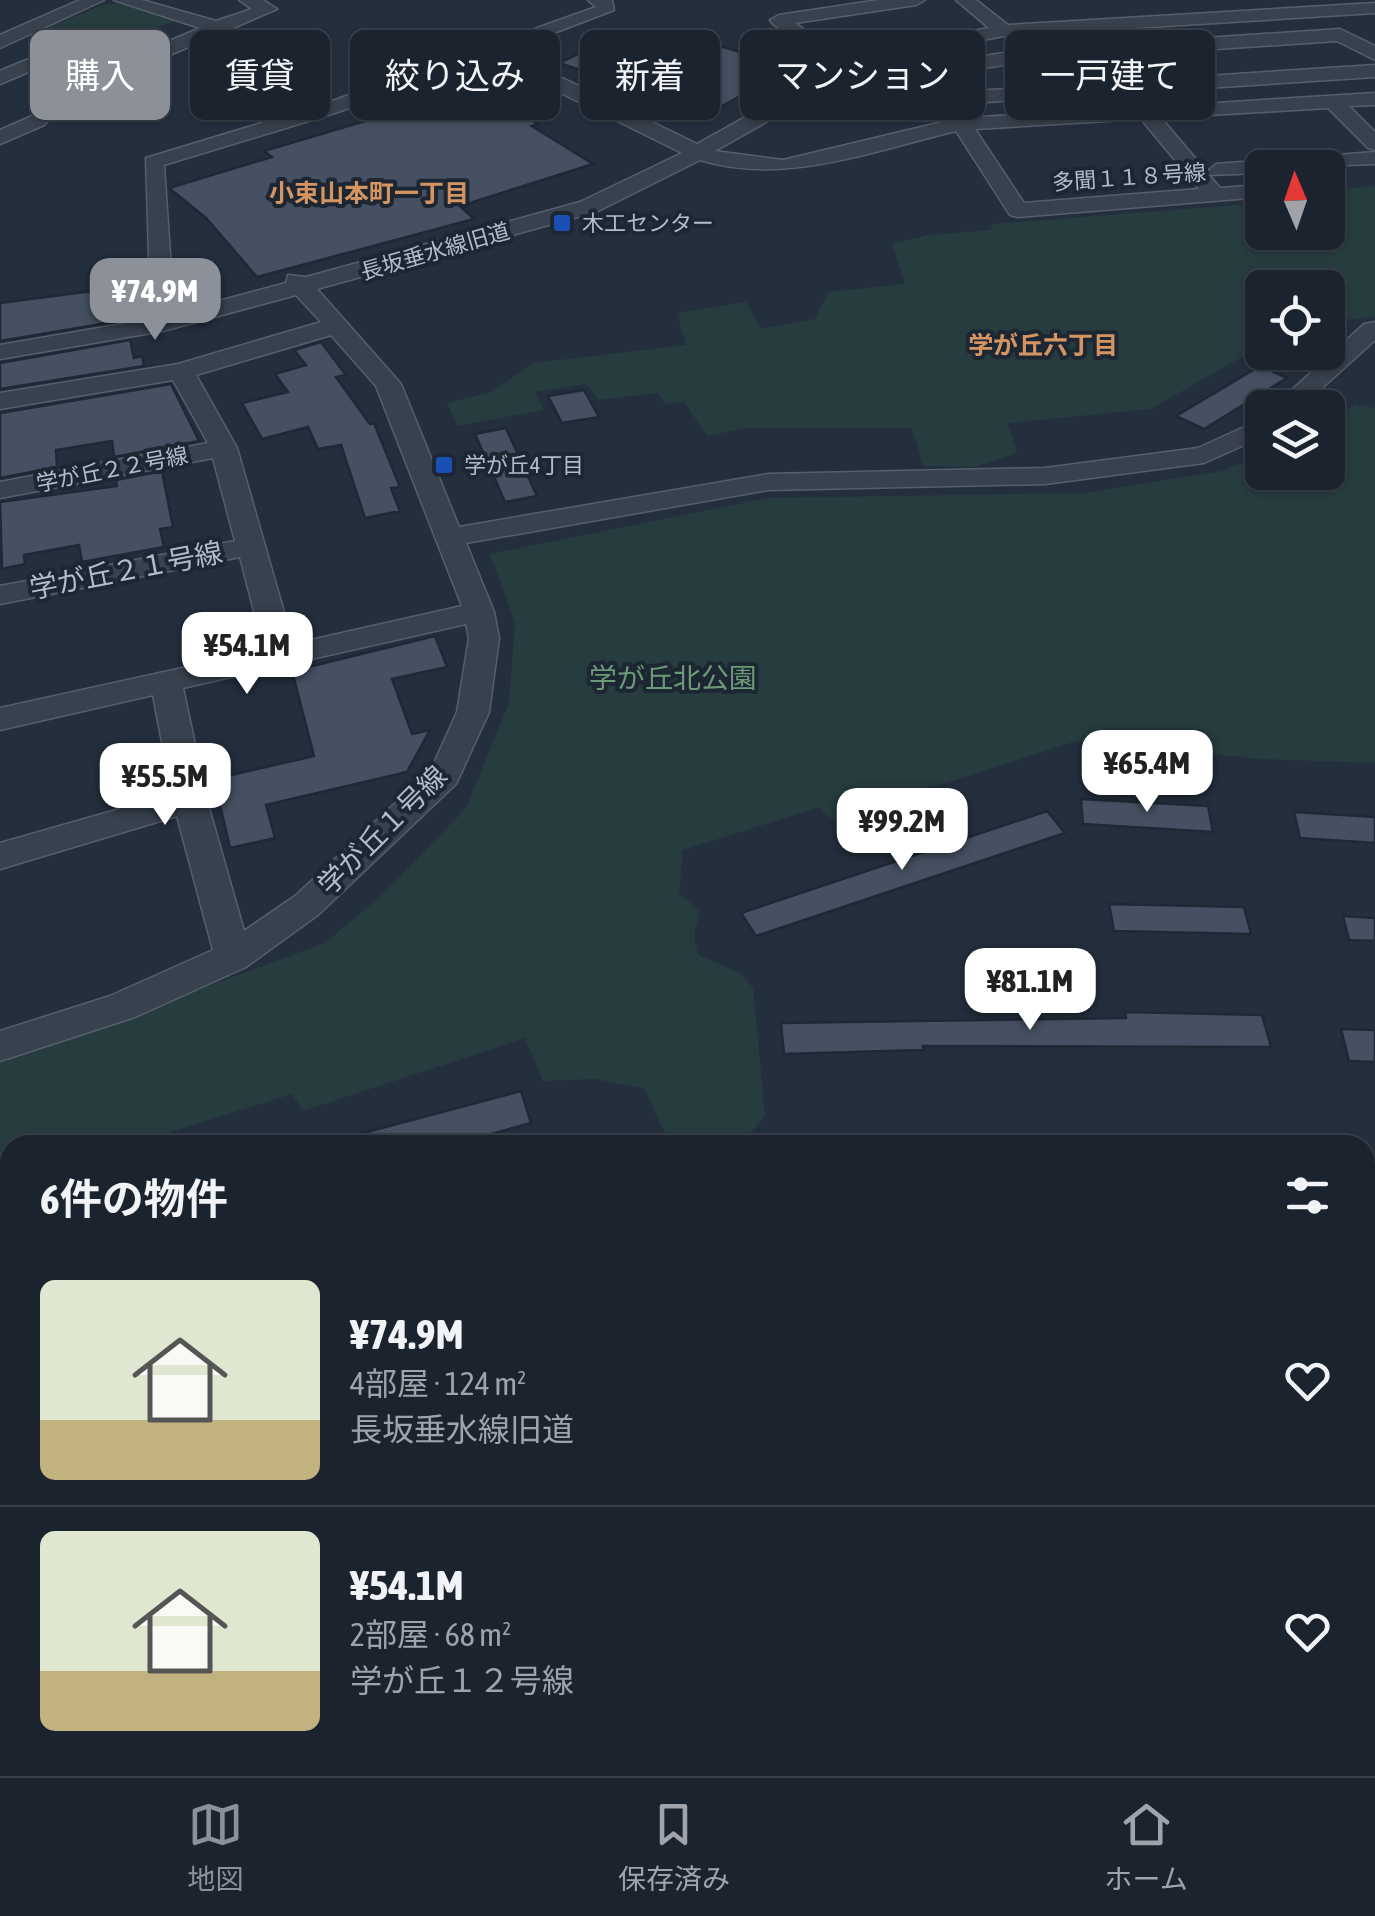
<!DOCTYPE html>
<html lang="ja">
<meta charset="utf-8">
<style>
:root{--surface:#1b232e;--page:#282f3a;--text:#f1f3f6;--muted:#a0a4aa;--line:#39404a;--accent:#8c9099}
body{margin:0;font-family:"Asap Condensed","Noto Sans JP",sans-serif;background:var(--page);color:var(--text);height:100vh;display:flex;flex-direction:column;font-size:38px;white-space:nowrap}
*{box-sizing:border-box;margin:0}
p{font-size:32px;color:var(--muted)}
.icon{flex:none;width:55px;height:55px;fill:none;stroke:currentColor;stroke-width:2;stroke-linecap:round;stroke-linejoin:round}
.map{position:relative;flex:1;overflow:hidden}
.side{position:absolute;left:0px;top:1135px;width:1375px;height:642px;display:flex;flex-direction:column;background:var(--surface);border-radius:30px 30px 0 0;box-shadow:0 2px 8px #0004,0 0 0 2px var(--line)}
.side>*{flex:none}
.top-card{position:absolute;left:30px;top:30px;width:1315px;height:90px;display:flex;gap:20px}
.needle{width:65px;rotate:358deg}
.fabs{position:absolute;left:1245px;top:150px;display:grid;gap:20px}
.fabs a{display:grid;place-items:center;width:100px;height:100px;border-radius:15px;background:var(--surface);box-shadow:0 2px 8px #0004,0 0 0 2px var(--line);font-size:50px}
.price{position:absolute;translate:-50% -85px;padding:0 22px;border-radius:20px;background:#fff;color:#222;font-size:32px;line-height:65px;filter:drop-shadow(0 2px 5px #0008)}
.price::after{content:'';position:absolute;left:50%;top:60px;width:30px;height:22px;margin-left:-15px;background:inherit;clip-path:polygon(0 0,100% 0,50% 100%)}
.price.current{background:var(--accent);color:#fff}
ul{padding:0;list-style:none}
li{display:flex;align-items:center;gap:30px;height:250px;padding:0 40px}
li+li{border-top:2px solid var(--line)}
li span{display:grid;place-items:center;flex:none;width:280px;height:200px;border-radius:15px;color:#555}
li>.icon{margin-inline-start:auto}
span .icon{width:120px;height:120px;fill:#fffc;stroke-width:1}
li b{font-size:42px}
h2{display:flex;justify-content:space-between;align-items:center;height:120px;padding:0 40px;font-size:42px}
.pill{padding:0 35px;border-radius:15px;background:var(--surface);box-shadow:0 2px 8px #0004,0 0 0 2px var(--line);font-size:35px;line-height:90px}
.pill.current{background:var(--accent);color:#fff}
.dock{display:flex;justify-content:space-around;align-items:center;height:140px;border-top:2px solid var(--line);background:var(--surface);font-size:28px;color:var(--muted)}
.dock a{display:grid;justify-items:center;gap:5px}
.dock .current{color:var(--accent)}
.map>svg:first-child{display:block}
.green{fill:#263c3f}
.building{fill:#455162;stroke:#1f2835;stroke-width:2.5}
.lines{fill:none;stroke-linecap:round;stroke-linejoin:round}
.minor-casing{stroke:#565f6c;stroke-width:3}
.minor{fill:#38414e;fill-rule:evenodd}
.transit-dot{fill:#1a4fb4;stroke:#1d2633;stroke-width:4}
.labels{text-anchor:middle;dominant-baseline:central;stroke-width:8;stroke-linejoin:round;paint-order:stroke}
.far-street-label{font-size:22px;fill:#b4bcc9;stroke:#1d2633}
.far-poi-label{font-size:22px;fill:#b4bcc9;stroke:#1d2633;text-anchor:start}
.far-neighbourhood-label{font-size:25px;font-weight:bold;fill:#d59563;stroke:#1d2633}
.street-label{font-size:28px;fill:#b4bcc9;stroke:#1d2633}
.park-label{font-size:28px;fill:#6b9a76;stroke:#1d2633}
</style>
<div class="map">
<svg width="1375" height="1776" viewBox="0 0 1375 1776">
<rect width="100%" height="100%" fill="#242f3e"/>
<g class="green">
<path d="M119,3L175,20L103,55L30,36L102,5Z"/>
<path d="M1375,186V317L1328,321V288H1262V339L1247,345L1244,356L1151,409L1008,423L1017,453L975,467L923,466L912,428H747L707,436L684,402L666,404L658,393L599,400L586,384L535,392L544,410L457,426L447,403L492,392L533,363L686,345L677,313L746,302L761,329L815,319L828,292L905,284L892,244L929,235L991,230L992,224L1262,203V232H1328V190Z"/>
<path d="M1355,404L1375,408V763L1261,759L1076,741L831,820L820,807L683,850L679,894L700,911L694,935L698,955L740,973L753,988L765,1116L740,1145H670L644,1088L594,1079L543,1081L525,1038L303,1111L292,1094L129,1145H10V1182L0,1185V1063L325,943L382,895L466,808L509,703L515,622L490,554L768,498L1085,493L1222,471L1262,455V472H1328V426Z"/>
</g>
<g class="building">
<path d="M615,36L676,55L704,41L792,68L709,113L559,63Z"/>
<path d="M486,76L537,107L519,112L538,124L532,126L593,164L460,206L474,219L257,277L206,218L169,188L272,157L264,151L396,112L385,106Z"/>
<path d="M146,284L147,306L123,309L125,320L0,341V303Z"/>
<path d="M130,340L134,358L142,356L144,366L0,389V363Z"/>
<path d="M321,342L346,375L336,377L370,424L374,423L400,487L391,488L400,511L365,518L341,445L318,449L308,427L262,439L242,403L288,392L275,374L306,365L294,350Z"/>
<path d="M1260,366L1287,378L1204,429L1176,416Z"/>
<path d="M171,384L199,441L114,457L112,441L56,450L57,467L0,478V413Z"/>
<path d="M584,390L599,417L562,423L548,396Z"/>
<path d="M506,428L537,496L505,502L475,434Z"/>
<path d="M162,471L173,527L160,529L164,547L82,562L79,545L24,555L25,564L2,569L0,502L117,486L116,480Z"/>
<path d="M435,636L447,667L392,679L412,734L430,730L407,772L266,805L275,838L230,848L214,779L314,756L292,671Z"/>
<path d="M1081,799L1208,806L1213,832L1083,824Z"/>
<path d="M1047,811L1065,833L756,936L741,913Z"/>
<path d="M1294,812L1375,817V843L1300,838Z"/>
<path d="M1109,904L1244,907L1251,934L1114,931Z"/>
<path d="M1343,916L1375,918V941L1349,940Z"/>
<path d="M1125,1012L1262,1015L1271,1047L923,1046V1050L784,1054L781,1023L1126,1018Z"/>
<path d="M1341,1029L1375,1030V1062L1349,1061Z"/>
<path d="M521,1091L531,1123L452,1145H349L348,1137Z"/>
</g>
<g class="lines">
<defs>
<g id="minor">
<path d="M80,0H104L0,48V35Z"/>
<path d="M114,0H142L216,21L252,9L239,0H263L277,9L72,97L44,125L0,144V130L30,117L58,89L108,68L64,57L0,84V71L62,45L125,60L200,28Z"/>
<path d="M588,0H612L614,10L507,51L697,144L834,68L773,24L770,20L779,15L879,0H925L916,5L795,23L849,62L908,42L989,28L956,0H976L1008,25L1375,3V13L1004,36L912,53L866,69L964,118L1132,108L1125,99L1135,93L1152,107L1375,93V105L1349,106L1375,132V150L1368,148L1328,108L1161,118L1207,172L1216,164L1375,152V164L1262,168V173L1209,175L1220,188L1262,185V197L1018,217L1010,215L956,131C872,151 785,186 700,160L596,212L317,289L401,384L459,527L768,474L1045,468L1198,448L1262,419V437L1204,463L1045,484L768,490L466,543L494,612L499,638L489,712L456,784L319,914L246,967L135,1017L0,1061V1031L110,996L213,950L177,816L0,869V843L172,794L153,695L0,730V708L264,650L240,557L0,604V586L235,541L213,458L0,498V482L208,443L173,380L0,409V393L178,364L321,322L296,295L163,331L0,359V345L151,319L146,158L321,105L596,7ZM490,58L682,153L580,202L306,277L288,275L286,283L174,313L164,165L335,113ZM851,74L942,122L783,160L715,151ZM1141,119L1199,189L1024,203L975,129ZM331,335L376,386L462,606L293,644L237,448L196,375ZM466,624L469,638L457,712L431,770L295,896L244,931L207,801L183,688Z"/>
<path d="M1340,29L1375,46V60L1337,41L1023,62L940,75L975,91L1375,65V77L972,103L909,72L919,66L1023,50Z"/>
<path d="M1375,322V340L1300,408H1272L1364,324Z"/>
</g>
</defs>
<use href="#minor" class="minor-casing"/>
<use href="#minor" class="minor"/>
</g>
<g class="transit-dot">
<rect x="552" y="213" width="20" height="20" rx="5"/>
<rect x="434" y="455" width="20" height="20" rx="5"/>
</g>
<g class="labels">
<g class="far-street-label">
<text transform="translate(1129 177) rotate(-4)">多聞１１８号線</text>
<text transform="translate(435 251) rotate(-16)">長坂垂水線旧道</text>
<text transform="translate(112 469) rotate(-11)">学が丘２２号線</text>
</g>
<g class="far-poi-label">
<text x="582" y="223">木工センター</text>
<text x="464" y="465">学が丘4丁目</text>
</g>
<g class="far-neighbourhood-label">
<text x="369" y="193">小束山本町一丁目</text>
<text x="1043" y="345">学が丘六丁目</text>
</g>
<g class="street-label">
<text transform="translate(126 570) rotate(-11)">学が丘２１号線</text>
<text transform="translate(382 830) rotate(-45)">学が丘１号線</text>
</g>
<g class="park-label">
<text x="673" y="678">学が丘北公園</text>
</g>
</g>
</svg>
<div class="fabs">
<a><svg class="needle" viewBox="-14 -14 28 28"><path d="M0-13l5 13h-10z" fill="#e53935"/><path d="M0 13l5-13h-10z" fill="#a0a4aa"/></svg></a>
<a><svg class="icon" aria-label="locate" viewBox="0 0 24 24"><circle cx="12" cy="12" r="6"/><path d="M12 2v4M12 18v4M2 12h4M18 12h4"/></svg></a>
<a><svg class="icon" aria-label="layers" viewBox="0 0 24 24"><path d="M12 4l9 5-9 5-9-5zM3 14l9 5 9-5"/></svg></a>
</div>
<b class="price current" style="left:155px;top:343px">¥74.9M</b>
<b class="price" style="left:247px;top:697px">¥54.1M</b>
<b class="price" style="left:1147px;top:815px">¥65.4M</b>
<b class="price" style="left:165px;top:828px">¥55.5M</b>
<b class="price" style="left:902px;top:873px">¥99.2M</b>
<b class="price" style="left:1030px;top:1033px">¥81.1M</b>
<div class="top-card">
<a class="pill current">購入</a>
<a class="pill">賃貸</a>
<a class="pill">絞り込み</a>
<a class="pill">新着</a>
<a class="pill">マンション</a>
<a class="pill">一戸建て</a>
</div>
<section class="side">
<h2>6件の物件<svg class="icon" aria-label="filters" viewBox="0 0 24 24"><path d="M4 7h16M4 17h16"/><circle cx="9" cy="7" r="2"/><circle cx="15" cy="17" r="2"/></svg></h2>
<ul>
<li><span style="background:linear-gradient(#dfe7d0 70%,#c2b280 0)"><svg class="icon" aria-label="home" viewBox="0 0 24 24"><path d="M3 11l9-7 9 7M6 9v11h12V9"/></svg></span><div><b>¥74.9M</b><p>4部屋 · 124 m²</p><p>長坂垂水線旧道</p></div><svg class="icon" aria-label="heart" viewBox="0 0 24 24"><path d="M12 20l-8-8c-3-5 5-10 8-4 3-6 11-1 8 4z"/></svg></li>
<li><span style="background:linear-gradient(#dfe7d0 70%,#c2b280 0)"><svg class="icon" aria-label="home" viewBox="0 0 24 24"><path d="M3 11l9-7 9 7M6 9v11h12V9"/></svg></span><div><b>¥54.1M</b><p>2部屋 · 68 m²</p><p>学が丘１２号線</p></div><svg class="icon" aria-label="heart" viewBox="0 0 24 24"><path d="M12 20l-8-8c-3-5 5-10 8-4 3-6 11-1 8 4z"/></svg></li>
</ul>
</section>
</div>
<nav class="dock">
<a class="current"><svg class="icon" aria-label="map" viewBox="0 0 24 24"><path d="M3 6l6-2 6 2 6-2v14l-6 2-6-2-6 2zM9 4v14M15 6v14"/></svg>地図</a>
<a><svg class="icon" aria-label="saved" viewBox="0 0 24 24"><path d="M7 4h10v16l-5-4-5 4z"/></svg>保存済み</a>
<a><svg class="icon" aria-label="home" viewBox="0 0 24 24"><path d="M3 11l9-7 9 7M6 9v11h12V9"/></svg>ホーム</a>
</nav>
